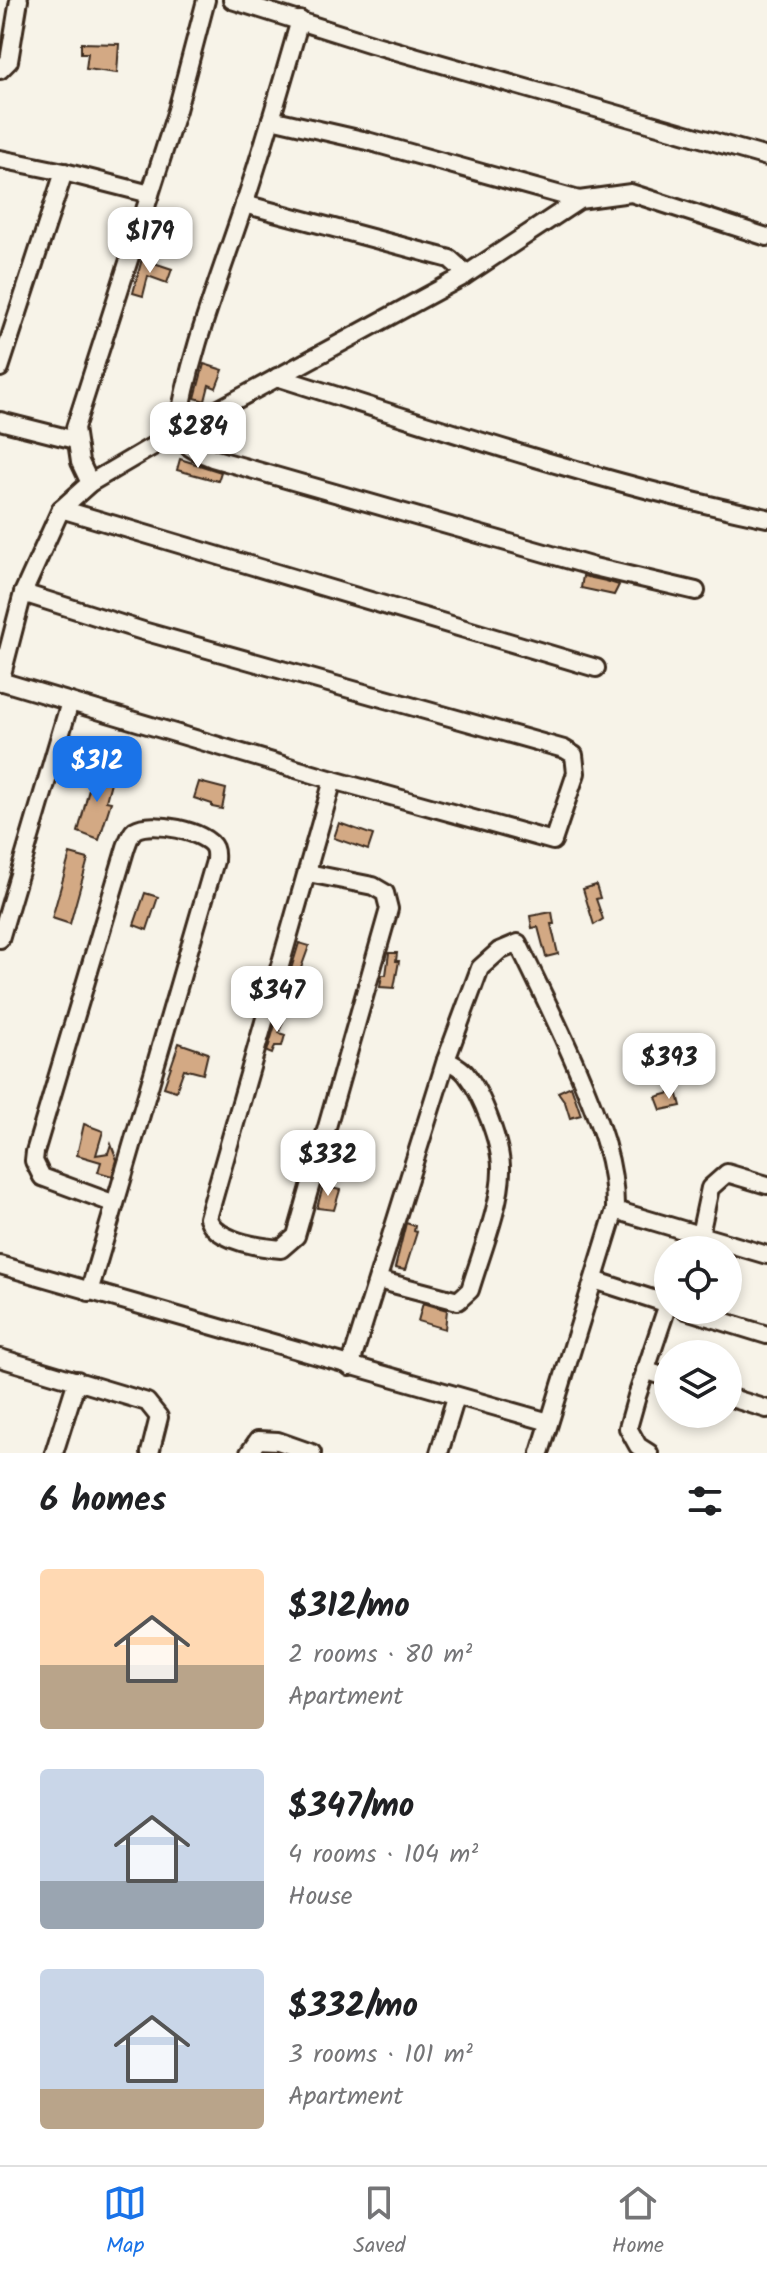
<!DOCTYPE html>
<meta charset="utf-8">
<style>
:root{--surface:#fff;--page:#f2f2f2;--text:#202124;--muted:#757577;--line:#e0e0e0;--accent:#1a73e8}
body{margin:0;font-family:Kalam,sans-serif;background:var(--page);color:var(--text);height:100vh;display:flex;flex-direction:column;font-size:30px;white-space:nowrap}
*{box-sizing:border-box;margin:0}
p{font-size:26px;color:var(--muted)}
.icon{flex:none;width:44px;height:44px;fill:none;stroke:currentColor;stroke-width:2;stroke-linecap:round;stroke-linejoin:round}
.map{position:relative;height:1453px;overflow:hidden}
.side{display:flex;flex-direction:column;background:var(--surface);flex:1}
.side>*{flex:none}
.tools{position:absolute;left:654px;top:1236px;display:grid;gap:16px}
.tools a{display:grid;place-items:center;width:88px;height:88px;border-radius:50%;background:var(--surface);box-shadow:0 4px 12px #0003;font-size:40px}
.price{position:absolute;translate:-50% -68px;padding:0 18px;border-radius:16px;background:#fff;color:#222;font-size:26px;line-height:52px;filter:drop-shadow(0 2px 4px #0008)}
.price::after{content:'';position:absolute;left:50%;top:48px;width:24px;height:18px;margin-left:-12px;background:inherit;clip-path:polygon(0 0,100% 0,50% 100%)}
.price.active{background:var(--accent);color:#fff}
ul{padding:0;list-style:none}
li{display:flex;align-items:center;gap:24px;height:200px;padding:0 40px}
li span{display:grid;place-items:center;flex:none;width:224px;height:160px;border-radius:8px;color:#555}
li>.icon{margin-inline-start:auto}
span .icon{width:96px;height:96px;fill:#fffc;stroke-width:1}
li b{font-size:34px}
h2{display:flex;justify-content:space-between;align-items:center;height:96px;padding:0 40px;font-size:34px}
.tab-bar{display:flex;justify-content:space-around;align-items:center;height:112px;border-top:2px solid var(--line);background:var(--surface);font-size:22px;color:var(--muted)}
.tab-bar a{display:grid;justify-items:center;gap:4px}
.tab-bar .active{color:var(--accent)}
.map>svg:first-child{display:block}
.building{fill:#d3a984;stroke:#3b2a1e;stroke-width:2}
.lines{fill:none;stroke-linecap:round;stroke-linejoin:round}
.minor-casing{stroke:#3b2a1e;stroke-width:22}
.minor{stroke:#f7f3e8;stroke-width:16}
</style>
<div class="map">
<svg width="767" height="1453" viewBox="0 0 767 1453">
<rect width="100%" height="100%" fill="#f7f3e8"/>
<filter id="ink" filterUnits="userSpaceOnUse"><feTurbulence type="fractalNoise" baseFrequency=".0125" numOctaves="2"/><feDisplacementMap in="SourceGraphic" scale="16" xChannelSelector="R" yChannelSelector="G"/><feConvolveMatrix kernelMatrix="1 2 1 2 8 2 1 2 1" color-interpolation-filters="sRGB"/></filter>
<g filter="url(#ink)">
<g class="building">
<path d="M81,43L119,44L117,73L86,69L88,53H81Z"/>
<path d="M142,259L172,269L167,283L148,276L143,296L133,293Z"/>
<path d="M204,364L223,370L216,388L209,385L205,401L195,398Z"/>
<path d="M180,459L221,472L218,481L177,470Z"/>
<path d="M583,576L606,581L619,585L614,595L581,588Z"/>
<path d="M95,766L114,771L106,801L111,802L99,840L78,832Z"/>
<path d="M199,782L226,789L222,809L212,807V804L194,798Z"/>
<path d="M339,823L373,835L368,850L334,838Z"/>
<path d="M70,854L88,859L70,924L52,918Z"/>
<path d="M596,885L600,898L596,899L603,919L594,925L583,889Z"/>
<path d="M145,893L158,897L147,930L134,925Z"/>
<path d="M552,912L554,924H551L558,954L546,957L538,927L532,928L530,916Z"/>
<path d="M299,943L309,946L296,982L288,979Z"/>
<path d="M389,953H397L396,961H399L394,988L380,987L382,975H386Z"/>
<path d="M279,1011L286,1013L279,1033L285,1035L282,1046H275L272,1054L267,1052Z"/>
<path d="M179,1043L208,1053L203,1074L184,1069L176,1091L164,1087Z"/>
<path d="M571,1086L581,1115L570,1118L565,1102L558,1092Z"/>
<path d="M677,1091L681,1106L661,1110L656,1097Z"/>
<path d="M84,1124L103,1131L96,1155L108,1153L111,1144L117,1160L112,1176L98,1172L101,1162L77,1155Z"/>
<path d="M323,1186L340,1190L334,1210L317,1208Z"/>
<path d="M406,1223L415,1226L414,1231L417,1232L405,1270L395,1268Z"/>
<path d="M423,1303L447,1310L445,1329L418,1321Z"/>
</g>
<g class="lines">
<defs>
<g id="minor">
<path d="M232,0L372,44L767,157"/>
<path d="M300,20C282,83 264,146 243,208C218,283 189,354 177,432C184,447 198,452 212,458L594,567L696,591"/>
<path d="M0,70L9,61L19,0"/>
<path d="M271,119L367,141L579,200"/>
<path d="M0,159L64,172L150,194"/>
<path d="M244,204L450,259L459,267L464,276"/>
<path d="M0,368L64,172"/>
<path d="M277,377C439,428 600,483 767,518"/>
<path d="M0,421L75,440"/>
<path d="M90,483L80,462L75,428L177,110L206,0"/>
<path d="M61,509L596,668"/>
<path d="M0,681L333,780L553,841L576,773L574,755L564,749L143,631L23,593"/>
<path d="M0,682L23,593L61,509L90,483L177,432L464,276L579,200L631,193L767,237"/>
<path d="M308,873L373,886L385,893L389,909L296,1236L281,1249C259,1247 215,1241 208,1218L333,780"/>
<path d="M0,939L70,702"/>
<path d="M615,1210L767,1255"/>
<path d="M700,1235L710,1188L727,1173L767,1185"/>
<path d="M0,1265L549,1422"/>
<path d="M378,1280L458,1301L470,1290C480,1256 501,1205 501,1171C502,1145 482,1094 466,1074C461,1067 453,1064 446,1060"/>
<path d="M594,1280L668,1304"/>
<path d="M89,1292L115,1204L42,1177L34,1161L35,1152L126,847C128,842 130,834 135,830C151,820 207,831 214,848C216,853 215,857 215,861L115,1204"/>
<path d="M686,1310L767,1335"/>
<path d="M0,1358L147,1402L159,1417L150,1453"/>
<path d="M350,1367L446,1060L480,968L499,951L518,943C540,988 562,1032 581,1078C599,1122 616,1162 615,1210L540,1453"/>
<path d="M645,1370L668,1378"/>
<path d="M728,1397L767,1409"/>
<path d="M54,1453L77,1380"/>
<path d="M249,1453L258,1440L278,1441L312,1453"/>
<path d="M439,1453L456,1397"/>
<path d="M649,1453L638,1446L628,1428L637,1396L668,1304"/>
</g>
</defs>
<use href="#minor" class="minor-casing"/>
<use href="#minor" class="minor"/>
</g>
</g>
</svg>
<div class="tools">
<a><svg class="icon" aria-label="locate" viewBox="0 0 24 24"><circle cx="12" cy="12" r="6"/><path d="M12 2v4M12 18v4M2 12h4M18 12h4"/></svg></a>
<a><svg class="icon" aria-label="layers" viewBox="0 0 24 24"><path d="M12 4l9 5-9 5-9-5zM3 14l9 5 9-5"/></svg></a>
</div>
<b class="price" style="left:150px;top:275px">$179</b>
<b class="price" style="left:198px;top:470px">$284</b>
<b class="price active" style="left:97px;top:804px">$312</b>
<b class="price" style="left:277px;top:1034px">$347</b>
<b class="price" style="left:669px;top:1101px">$393</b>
<b class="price" style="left:328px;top:1198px">$332</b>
</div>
<section class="side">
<h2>6 homes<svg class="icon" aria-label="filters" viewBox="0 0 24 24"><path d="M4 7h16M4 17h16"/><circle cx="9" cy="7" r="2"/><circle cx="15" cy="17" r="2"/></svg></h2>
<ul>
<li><span style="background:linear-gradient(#ffd9b3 60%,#b9a48a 0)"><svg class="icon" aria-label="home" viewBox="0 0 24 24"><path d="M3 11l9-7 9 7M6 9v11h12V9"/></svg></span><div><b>$312/mo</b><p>2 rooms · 80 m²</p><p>Apartment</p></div></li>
<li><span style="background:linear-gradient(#c9d6e8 70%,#9aa5b1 0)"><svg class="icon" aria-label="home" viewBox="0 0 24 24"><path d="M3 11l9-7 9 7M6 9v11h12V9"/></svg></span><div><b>$347/mo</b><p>4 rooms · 104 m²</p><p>House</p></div></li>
<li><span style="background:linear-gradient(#c9d6e8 75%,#b9a48a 0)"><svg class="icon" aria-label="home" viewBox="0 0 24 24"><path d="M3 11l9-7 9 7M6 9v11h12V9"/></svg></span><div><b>$332/mo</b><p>3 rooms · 101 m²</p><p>Apartment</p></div></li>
</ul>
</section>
<nav class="tab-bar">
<a class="active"><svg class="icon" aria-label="map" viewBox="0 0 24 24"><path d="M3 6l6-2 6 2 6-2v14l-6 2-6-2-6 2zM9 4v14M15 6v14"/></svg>Map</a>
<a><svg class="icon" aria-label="saved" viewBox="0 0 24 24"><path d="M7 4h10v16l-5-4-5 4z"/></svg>Saved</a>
<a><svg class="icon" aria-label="home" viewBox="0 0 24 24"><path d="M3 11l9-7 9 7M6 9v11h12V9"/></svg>Home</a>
</nav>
